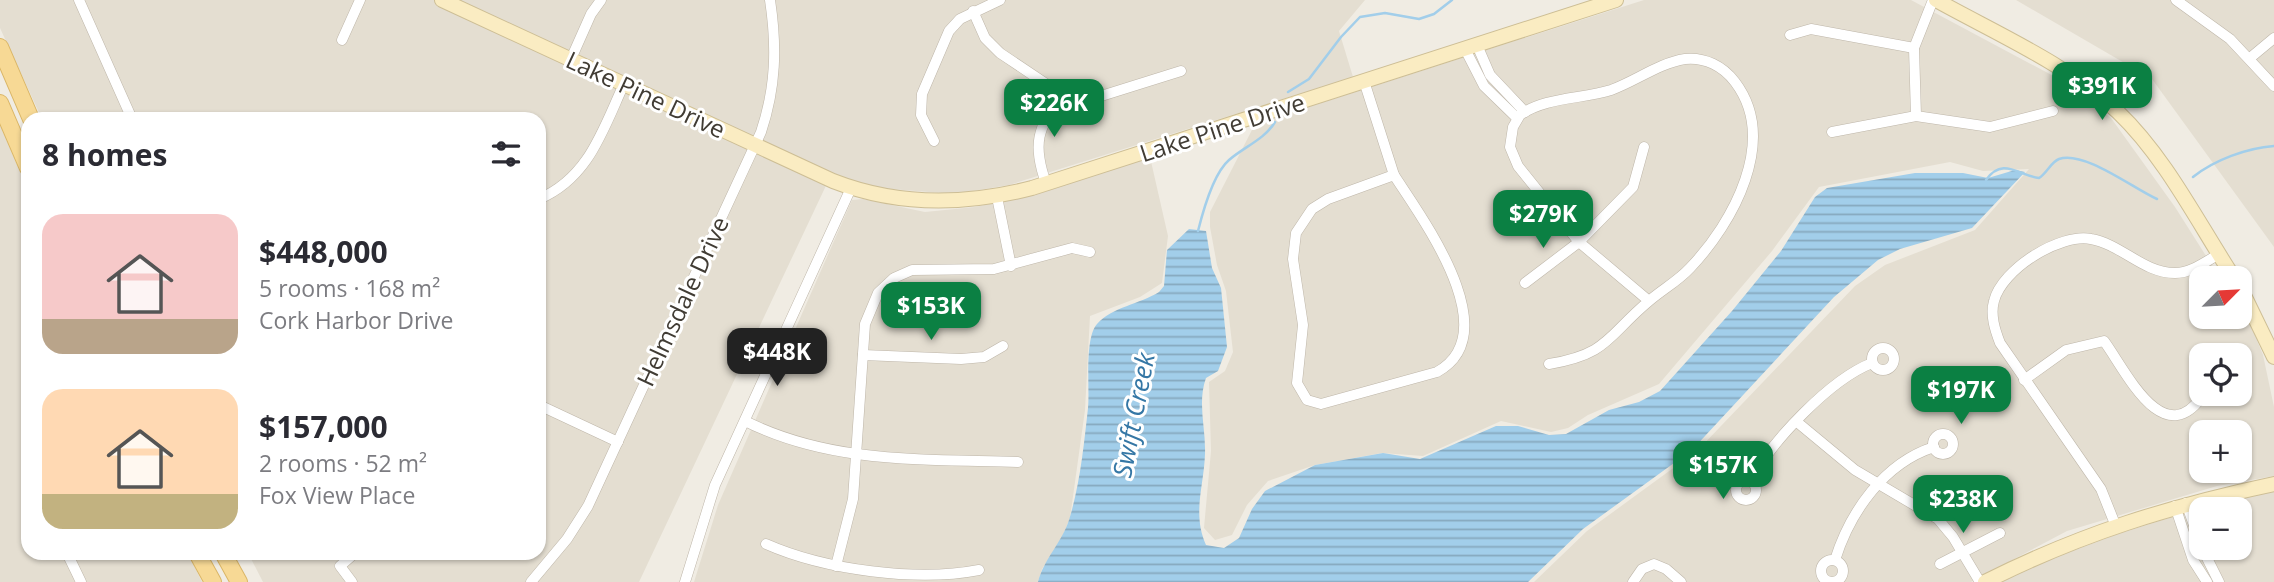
<!DOCTYPE html>
<meta charset="utf-8">
<style>
:root{--surface:#fff;--page:#f7f7f7;--text:#2b2b33;--muted:#7c7c81;--accent:#0b8043}
body{margin:0;font-family:"Open Sans",sans-serif;background:var(--page);color:var(--text);height:100vh;display:flex;flex-direction:column;font-size:26px;white-space:nowrap}
*{box-sizing:border-box;margin:0}
p{font-size:23px;color:var(--muted)}
.icon{flex:none;width:38px;height:38px;fill:none;stroke:currentColor;stroke-width:2;stroke-linecap:round;stroke-linejoin:round}
.map{position:relative;flex:1;overflow:hidden}
.side{position:absolute;left:21px;top:112px;width:525px;height:448px;display:flex;flex-direction:column;background:var(--surface);border-radius:21px;box-shadow:0 2px 5px #0004}
.side>*{flex:none}
.needle{width:46px;rotate:66deg}
.buttons{position:absolute;left:2189px;top:266px;display:grid;gap:14px}
.buttons a{display:grid;place-items:center;width:63px;height:63px;border-radius:14px;background:var(--surface);box-shadow:0 2px 5px #0004;font-size:35px}
.price{position:absolute;translate:-50% -60px;padding:0 16px;border-radius:14px;background:var(--accent);color:#fff;font-size:23px;line-height:46px;filter:drop-shadow(0 2px 4px #0008)}
.price::after{content:'';position:absolute;left:50%;top:42px;width:21px;height:16px;margin-left:-10px;background:inherit;clip-path:polygon(0 0,100% 0,50% 100%)}
.price.selected{background:#222;color:#fff}
ul{padding:0;list-style:none}
li{display:flex;align-items:center;gap:21px;height:175px;padding:0 21px}
li span{display:grid;place-items:center;flex:none;width:196px;height:140px;border-radius:21px;color:#555}
li>.icon{margin-inline-start:auto}
span .icon{width:84px;height:84px;fill:#fffc;stroke-width:1}
li b{font-size:30px}
h2{display:flex;justify-content:space-between;align-items:center;height:84px;padding:0 21px;font-size:30px}
.map>svg:first-child{display:block}
.residential{fill:#e4ded1;fill-rule:evenodd}
.water{fill:url(#water-rules)}
.lines{fill:none;stroke-linecap:round;stroke-linejoin:round}
.stream{stroke:#a2ceea;stroke-width:2.5}
.street-casing{stroke:#beb6a9;stroke-width:11}
.secondary-casing{stroke:#cdbe95;stroke-width:16}
.primary-casing{stroke:#dab667;stroke-width:18}
.street{stroke:#fff;stroke-width:10}
.secondary{stroke:#faecc2;stroke-width:14}
.primary{stroke:#f7d995;stroke-width:16}
.labels{text-anchor:middle;dominant-baseline:central;stroke-width:6;stroke-linejoin:round;paint-order:stroke}
.street-label{font-size:24px;fill:#413c34;stroke:#fff}
.water-label{font-size:26px;font-style:italic;fill:#3577a5;stroke:#fff}
</style>
<div class="map">
<svg width="2274" height="582" viewBox="0 0 2274 582">
<defs>
<pattern id="water-rules" width="6" height="5" patternUnits="userSpaceOnUse" patternTransform="scale(1.75)"><rect width="6" height="5" fill="#a2ceea"/><path d="M0 2.5h6" fill="none" stroke="#86a8be"/></pattern>
</defs>
<rect width="100%" height="100%" fill="#f0ece3"/>
<g class="residential">
<path d="M0,0H1365L1339,31L1353,77L1009,185L955,194L864,187L831,175L639,582H263L248,553H539V119H42L0,28Z"/>
<path d="M1644,0H1911L2059,79L2111,118L2175,207L2220,278H2202V317H2240V309L2252,328L2263,355L2274,407V476L2217,486L2067,531L1971,582H1534L1587,531L1698,450L1855,286L1885,265L1975,230L2029,169L1983,171L1950,162L1819,187L1772,251L1659,384L1588,415L1568,428L1551,432L1501,421L1423,456L1382,453L1315,465L1268,481L1247,505L1232,535L1215,540L1204,528L1211,451L1209,382L1225,371L1233,352L1226,291L1217,265L1210,227V212L1255,124ZM2202,355H2240V394H2202ZM2202,432H2240V471H2202Z"/>
<path d="M2016,0H2274V247L2152,79Z"/>
<path d="M0,125L28,190V553H188L202,582H0Z"/>
<path d="M1150,157L1168,236L1162,283L1140,297L1090,316L1085,410L1070,518L1061,540L1042,569L1038,582H694L718,505L852,200L863,199L925,212L975,207L1031,195Z"/>
<path d="M2274,490V582H2003L2032,566L2118,534L2201,508ZM2202,509H2240V548H2202Z"/>
</g>
<path class="water" d="M2015,170L2025,172L1972,228L1900,249L1878,260L1834,297L1692,450L1583,529L1528,582H1038C1044,559 1062,542 1069,520C1080,485 1084,444 1088,408C1090,388 1084,339 1097,324C1112,307 1140,304 1159,292L1164,286L1167,250L1189,229L1206,231L1212,268L1221,288L1227,347L1218,371L1206,378C1197,403 1206,428 1205,454C1204,486 1192,514 1206,545L1224,548L1239,538L1252,509L1265,491L1315,465L1383,453L1420,459L1496,426H1518L1549,435L1566,434L1609,410L1639,402L1660,391L1732,311L1781,251L1815,197L1827,188L1915,173H1963L1988,178Z"/>
<g class="lines">
<g class="stream">
<path d="M1288,92L1309,79L1341,37L1360,17L1385,13L1419,19L1434,14L1452,0"/>
<path d="M2193,177C2214,160 2247,148 2274,146"/>
<path d="M1986,180C2003,156 2019,176 2039,178C2047,173 2051,162 2059,159C2084,150 2134,189 2157,199"/>
<path d="M1198,231C1203,211 1214,173 1229,160C1244,147 1265,139 1275,122"/>
</g>
<defs>
<g id="street">
<path d="M79,0L132,119"/>
<path d="M2176,0L2230,39L2274,86"/>
<path d="M973,11L985,38L1000,53L1070,100L1098,97L1181,71"/>
<path d="M1790,35L1811,29L1914,48"/>
<path d="M342,40L360,0"/>
<path d="M1477,45L1490,75L1525,112"/>
<path d="M1465,49L1484,86L1517,118"/>
<path d="M2250,58L2274,38"/>
<path d="M571,59L591,14L601,0"/>
<path d="M1364,81L1394,175"/>
<path d="M1916,116L1914,48L1933,0"/>
<path d="M1832,132L1916,116L1990,127L2053,111"/>
<path d="M934,141L921,115L922,94L949,31L960,19L1000,0"/>
<path d="M1394,175C1421,217 1508,333 1437,372L1321,404L1307,400L1297,383L1303,325L1293,259L1296,233L1312,209L1328,199Z"/>
<path d="M1046,183C1032,144 1038,129 1060,95"/>
<path d="M997,197L1011,266"/>
<path d="M539,199C589,178 603,129 624,84"/>
<path d="M1525,283L1579,242L1633,187L1644,147"/>
<circle cx="1883" cy="359" r="11"/>
<path d="M863,355L961,359L984,357L1003,346"/>
<path d="M1549,364C1609,354 1607,336 1649,301C1663,289 1678,281 1690,268C1733,223 1779,140 1735,82C1723,66 1705,57 1685,59C1659,63 1636,81 1611,90C1583,99 1545,97 1520,115L1513,127L1510,147L1518,166L1579,242L1649,301"/>
<path d="M2024,380L2066,350L2104,341C2126,371 2162,450 2201,398"/>
<path d="M539,405L618,442"/>
<path d="M745,421C831,464 924,459 1018,462"/>
<path d="M1797,422L1855,470L1938,519L1953,537L1980,582"/>
<circle cx="1943" cy="444" r="10"/>
<circle cx="1746" cy="490" r="10"/>
<path d="M1751,481C1771,441 1831,379 1872,363"/>
<path d="M2186,503L2202,547"/>
<path d="M2175,506L2193,560L2207,582"/>
<path d="M2115,524L2101,489L2000,343C1995,330 1990,315 1994,301C2002,269 2060,233 2091,239C2121,244 2143,273 2175,273C2191,273 2205,262 2219,254"/>
<path d="M766,544C825,570 917,582 979,570"/>
<path d="M2202,548L2219,582"/>
<path d="M67,553L81,582"/>
<path d="M1835,560C1850,512 1884,463 1934,447"/>
<circle cx="1832" cy="571" r="11"/>
<path d="M1940,564L2000,533"/>
<path d="M836,566L853,499L865,324L878,293L894,278L912,270L994,269L1072,248L1090,252"/>
<path d="M352,582L340,566L355,553"/>
<path d="M531,582L567,539L588,506L761,132C776,87 777,47 770,0"/>
<path d="M685,582L715,485L851,188"/>
<path d="M1633,582L1642,569L1654,564L1666,569L1681,582"/>
</g>
<g id="secondary">
<path d="M442,0L833,181C897,206 966,205 1032,188L1616,0"/>
<path d="M1936,0C1997,34 2067,64 2118,112C2166,158 2198,223 2234,278"/>
<path d="M2240,287L2274,357"/>
<path d="M1985,582C2080,534 2170,506 2274,484"/>
</g>
<g id="primary">
<path d="M0,47L31,119"/>
<path d="M0,103L28,168"/>
<path d="M197,553L213,582"/>
<path d="M223,553L239,582"/>
</g>
</defs>
<use href="#street" class="street-casing"/>
<use href="#secondary" class="secondary-casing"/>
<use href="#primary" class="primary-casing"/>
<use href="#street" class="street"/>
<use href="#secondary" class="secondary"/>
<use href="#primary" class="primary"/>
</g>
<g class="labels">
<g class="street-label">
<text transform="translate(646 94) rotate(25)">Lake Pine Drive</text>
<text transform="translate(1222 127) rotate(-18)">Lake Pine Drive</text>
<text transform="translate(682 301) rotate(-65)">Helmsdale Drive</text>
</g>
<g class="water-label">
<text transform="translate(1133 415) rotate(-79)">Swift Creek</text>
</g>
</g>
</svg>
<div class="buttons">
<a><svg class="needle" viewBox="-14 -14 28 28"><path d="M0-13l5 13h-10z" fill="#e53935"/><path d="M0 13l5-13h-10z" fill="#7c7c81"/></svg></a>
<a><svg class="icon" aria-label="locate" viewBox="0 0 24 24"><circle cx="12" cy="12" r="6"/><path d="M12 2v4M12 18v4M2 12h4M18 12h4"/></svg></a>
<a>+</a>
<a>−</a>
</div>
<b class="price" style="left:2102px;top:122px">$391K</b>
<b class="price" style="left:1054px;top:139px">$226K</b>
<b class="price" style="left:1543px;top:250px">$279K</b>
<b class="price" style="left:931px;top:342px">$153K</b>
<b class="price selected" style="left:777px;top:388px">$448K</b>
<b class="price" style="left:1961px;top:426px">$197K</b>
<b class="price" style="left:1723px;top:501px">$157K</b>
<b class="price" style="left:1963px;top:535px">$238K</b>
<section class="side">
<h2>8 homes<svg class="icon" aria-label="filters" viewBox="0 0 24 24"><path d="M4 7h16M4 17h16"/><circle cx="9" cy="7" r="2"/><circle cx="15" cy="17" r="2"/></svg></h2>
<ul>
<li><span style="background:linear-gradient(#f6c9c9 75%,#b9a48a 0)"><svg class="icon" aria-label="home" viewBox="0 0 24 24"><path d="M3 11l9-7 9 7M6 9v11h12V9"/></svg></span><div><b>$448,000</b><p>5 rooms · 168 m²</p><p>Cork Harbor Drive</p></div></li>
<li><span style="background:linear-gradient(#ffd9b3 75%,#c2b280 0)"><svg class="icon" aria-label="home" viewBox="0 0 24 24"><path d="M3 11l9-7 9 7M6 9v11h12V9"/></svg></span><div><b>$157,000</b><p>2 rooms · 52 m²</p><p>Fox View Place</p></div></li>
</ul>
</section>
</div>
